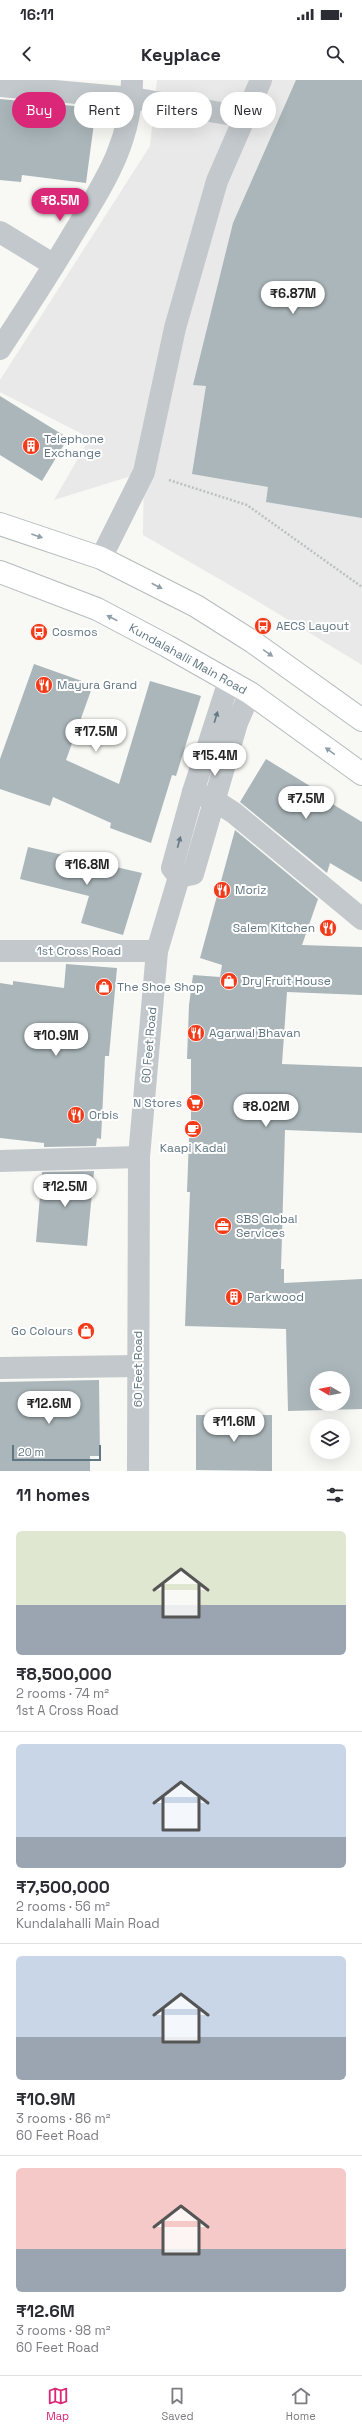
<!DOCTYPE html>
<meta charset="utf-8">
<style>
:root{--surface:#fff;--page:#f2f2f3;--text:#2b2b33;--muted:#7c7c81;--line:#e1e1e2;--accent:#db2777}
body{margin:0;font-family:"Space Grotesk",sans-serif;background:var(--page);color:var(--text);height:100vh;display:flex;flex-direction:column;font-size:15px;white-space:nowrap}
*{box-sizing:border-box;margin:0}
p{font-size:13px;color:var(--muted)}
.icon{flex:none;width:22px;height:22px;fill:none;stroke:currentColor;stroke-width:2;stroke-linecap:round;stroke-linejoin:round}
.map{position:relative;height:1391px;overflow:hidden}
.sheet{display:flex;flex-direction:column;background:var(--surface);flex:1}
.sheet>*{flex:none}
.guide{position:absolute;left:12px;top:12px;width:338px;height:36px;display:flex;gap:8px}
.needle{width:26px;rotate:279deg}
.tools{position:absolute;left:310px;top:1291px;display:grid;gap:8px}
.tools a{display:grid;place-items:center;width:40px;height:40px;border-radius:50%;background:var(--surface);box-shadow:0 4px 16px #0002;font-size:20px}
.scale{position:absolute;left:12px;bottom:10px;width:89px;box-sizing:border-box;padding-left:4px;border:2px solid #607682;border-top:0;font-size:11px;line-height:14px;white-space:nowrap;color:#607682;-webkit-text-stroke:3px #fff;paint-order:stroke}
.price{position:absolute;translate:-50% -34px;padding:0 9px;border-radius:14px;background:#fff;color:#222;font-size:13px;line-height:26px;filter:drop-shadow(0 1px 2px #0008)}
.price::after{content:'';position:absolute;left:50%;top:24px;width:12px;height:9px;margin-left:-6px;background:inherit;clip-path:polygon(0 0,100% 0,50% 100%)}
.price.current{background:var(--accent);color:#fff}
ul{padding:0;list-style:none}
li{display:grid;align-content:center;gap:8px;height:212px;padding:0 16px}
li+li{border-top:1px solid var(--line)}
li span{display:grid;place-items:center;height:124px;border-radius:6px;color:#555}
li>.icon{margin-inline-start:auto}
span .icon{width:72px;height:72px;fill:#fffc;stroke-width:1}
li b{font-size:17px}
h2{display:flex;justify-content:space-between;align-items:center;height:48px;padding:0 16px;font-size:17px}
.tag{padding:0 14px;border-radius:18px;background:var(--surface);box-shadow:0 4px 16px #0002;font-size:14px;line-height:36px}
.tag.current{background:var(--accent);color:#fff}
.status{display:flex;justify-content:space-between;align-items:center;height:28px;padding:0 20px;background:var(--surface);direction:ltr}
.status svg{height:11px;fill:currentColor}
header{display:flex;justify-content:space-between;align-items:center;height:52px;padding:0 16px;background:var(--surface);font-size:18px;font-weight:800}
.menu{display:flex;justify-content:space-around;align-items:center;height:56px;border-top:1px solid var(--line);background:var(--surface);font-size:11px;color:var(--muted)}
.menu a{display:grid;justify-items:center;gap:2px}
.menu .current{color:var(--accent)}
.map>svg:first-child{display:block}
.built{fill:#e8e9e8}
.building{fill:#abb6ba;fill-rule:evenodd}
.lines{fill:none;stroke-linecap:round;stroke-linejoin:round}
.major-casing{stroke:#b5bbbf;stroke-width:24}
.path{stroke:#bcc0c2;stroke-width:2.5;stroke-dasharray:2 2;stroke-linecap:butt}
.minor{stroke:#c2c8cb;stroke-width:22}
.major{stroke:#fff;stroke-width:22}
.oneway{fill:#909fa8}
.oneway2{fill:#657a86}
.labels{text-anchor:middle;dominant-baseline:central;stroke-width:4;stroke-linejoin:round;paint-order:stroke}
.poi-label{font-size:12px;fill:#607682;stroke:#fff;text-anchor:start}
.street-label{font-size:12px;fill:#607682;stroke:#fff}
</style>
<div class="status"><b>16:11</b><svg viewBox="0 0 49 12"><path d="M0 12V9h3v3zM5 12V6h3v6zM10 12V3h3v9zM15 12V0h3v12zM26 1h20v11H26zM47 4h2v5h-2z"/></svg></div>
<header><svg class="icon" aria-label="back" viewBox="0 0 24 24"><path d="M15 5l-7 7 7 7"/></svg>Keyplace<svg class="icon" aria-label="search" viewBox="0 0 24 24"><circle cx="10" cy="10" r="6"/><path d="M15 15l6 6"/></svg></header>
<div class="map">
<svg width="362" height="1391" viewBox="0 0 362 1391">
<rect width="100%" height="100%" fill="#f8f8f4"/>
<path class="built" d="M157,0H362V585L254,519L143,455L144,392L54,420L90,358L0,312V300L150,66Z"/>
<g class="building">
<path d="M296,0H362V438L266,422L268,407L192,394L206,306L193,305L233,143Z"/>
<path d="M0,19L96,28L86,103L22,95L21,102L0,100Z"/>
<path d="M0,316L68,358L42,401L0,375Z"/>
<path d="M34,584L93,605L66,680L119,704L150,601L201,616L176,696L172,695L151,763L110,748L111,743L53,717L50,726L0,709V679Z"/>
<path d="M266,679L323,714L321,717L362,742V802L330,783L327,793L240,722Z"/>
<path d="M235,750L318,819L302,865L362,867V915L287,912L282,984L362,987V1053L285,1050L281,1189H284V1203L362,1199V1329L288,1331L286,1249L185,1246L190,1112H187L189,1058H191V979H187L189,925L193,895L220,897L222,885L200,878ZM317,1298H343V1324H317Z"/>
<path d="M28,767L142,793L123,855L81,843L89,816L20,799Z"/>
<path d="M66,884L117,888L109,976H105L101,1059L97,1058L96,1066L44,1067V1063L0,1058V903L13,905V901L64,908Z"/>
<path d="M94,1091L87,1166L36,1162L42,1092Z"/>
<path d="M99,1300L100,1376H90V1391H0V1302Z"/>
<path d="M196,1335H272V1391L196,1390Z"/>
</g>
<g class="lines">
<defs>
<g id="major">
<path d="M0,444L101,478L196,526L253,562L362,640"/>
<path d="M0,492L97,529L167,566L250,613L362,694"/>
</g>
</defs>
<use href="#major" class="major-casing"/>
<path class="path" d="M169,400L247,425L362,507"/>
<g class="minor">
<path d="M0,6L132,18L245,37"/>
<path d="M0,152L54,185"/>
<path d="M0,269C25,231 50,193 73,154C104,103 132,62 132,0"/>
<path d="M101,478L144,392L175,248L217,101L261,0"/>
<path d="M193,712L214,720L234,733L362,839"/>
<path d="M179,797L172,788L193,712L229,601"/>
<path d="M179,797L193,794L237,643L250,613"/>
<path d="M0,871H157"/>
<path d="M0,1081L139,1077"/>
<path d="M0,1288L138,1286"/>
<path d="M138,1391L139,1077L157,871L179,797"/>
</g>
<use href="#major" class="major"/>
</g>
<defs><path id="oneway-solid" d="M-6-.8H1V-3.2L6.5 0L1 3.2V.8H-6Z"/></defs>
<g class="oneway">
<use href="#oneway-solid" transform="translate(37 456) rotate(19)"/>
<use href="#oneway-solid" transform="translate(157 506) rotate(27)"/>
<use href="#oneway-solid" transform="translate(112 538) rotate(-153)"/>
<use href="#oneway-solid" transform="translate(268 573) rotate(35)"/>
<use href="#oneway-solid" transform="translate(330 671) rotate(-144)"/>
</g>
<g class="oneway2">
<use href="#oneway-solid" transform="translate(216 637) rotate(-73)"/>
<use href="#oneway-solid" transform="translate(179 762) rotate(-75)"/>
</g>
<defs>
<symbol id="building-disc" viewBox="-11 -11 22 22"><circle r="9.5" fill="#f33b1a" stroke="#fff"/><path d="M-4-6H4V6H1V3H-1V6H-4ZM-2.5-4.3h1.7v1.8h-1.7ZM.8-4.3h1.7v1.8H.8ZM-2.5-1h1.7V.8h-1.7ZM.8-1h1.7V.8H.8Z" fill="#fff"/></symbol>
<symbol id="bus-disc" viewBox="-11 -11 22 22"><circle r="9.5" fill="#f33b1a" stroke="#fff"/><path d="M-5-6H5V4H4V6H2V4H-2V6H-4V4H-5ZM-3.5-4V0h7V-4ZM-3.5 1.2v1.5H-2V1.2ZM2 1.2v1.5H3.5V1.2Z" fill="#fff"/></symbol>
<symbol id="restaurant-disc" viewBox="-11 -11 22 22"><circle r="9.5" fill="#f33b1a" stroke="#fff"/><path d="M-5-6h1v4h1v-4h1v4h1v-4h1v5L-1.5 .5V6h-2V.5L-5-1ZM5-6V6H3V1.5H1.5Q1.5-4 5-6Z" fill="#fff"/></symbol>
<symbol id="shop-disc" viewBox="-11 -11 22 22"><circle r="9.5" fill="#f33b1a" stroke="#fff"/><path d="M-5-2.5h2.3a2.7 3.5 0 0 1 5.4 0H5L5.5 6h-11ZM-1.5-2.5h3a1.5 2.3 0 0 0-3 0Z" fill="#fff"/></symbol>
<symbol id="supermarket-disc" viewBox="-11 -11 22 22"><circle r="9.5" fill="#f33b1a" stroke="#fff"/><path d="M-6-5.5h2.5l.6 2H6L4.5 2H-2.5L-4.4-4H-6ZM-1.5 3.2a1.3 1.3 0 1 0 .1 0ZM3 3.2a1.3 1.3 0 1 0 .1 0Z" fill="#fff"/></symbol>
<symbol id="cafe-disc" viewBox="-11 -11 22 22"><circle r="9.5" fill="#f33b1a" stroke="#fff"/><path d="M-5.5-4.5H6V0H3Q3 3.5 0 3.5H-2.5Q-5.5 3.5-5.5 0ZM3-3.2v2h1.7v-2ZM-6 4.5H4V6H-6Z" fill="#fff"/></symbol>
<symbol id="office-disc" viewBox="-11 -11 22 22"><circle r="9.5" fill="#f33b1a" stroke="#fff"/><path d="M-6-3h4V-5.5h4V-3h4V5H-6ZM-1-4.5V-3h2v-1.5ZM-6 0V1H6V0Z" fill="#fff"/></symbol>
</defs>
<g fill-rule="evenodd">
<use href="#building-disc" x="21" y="356" width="20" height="20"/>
<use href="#bus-disc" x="253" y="536" width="20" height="20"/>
<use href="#bus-disc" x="29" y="542" width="20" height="20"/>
<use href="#restaurant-disc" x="34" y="595" width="20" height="20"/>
<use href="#restaurant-disc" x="212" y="800" width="20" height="20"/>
<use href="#restaurant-disc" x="318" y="838" width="20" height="20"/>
<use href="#shop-disc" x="219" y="891" width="20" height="20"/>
<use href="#shop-disc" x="94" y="897" width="20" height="20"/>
<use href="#restaurant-disc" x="186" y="943" width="20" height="20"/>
<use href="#supermarket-disc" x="185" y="1013" width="20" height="20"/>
<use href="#restaurant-disc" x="66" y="1025" width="20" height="20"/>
<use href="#cafe-disc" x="183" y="1039" width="20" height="20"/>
<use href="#office-disc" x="213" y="1136" width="20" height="20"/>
<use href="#building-disc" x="224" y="1207" width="20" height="20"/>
<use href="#shop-disc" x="76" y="1241" width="20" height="20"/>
</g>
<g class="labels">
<g class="poi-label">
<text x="44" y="359">Telephone<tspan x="44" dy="14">Exchange</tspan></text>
<text x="276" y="546">AECS Layout</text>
<text x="52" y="552">Cosmos</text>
<text x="57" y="605">Mayura Grand</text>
<text x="235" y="810">Moriz</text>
<text x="315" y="848" text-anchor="end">Salem Kitchen</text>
<text x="242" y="901">Dry Fruit House</text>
<text x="117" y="907">The Shoe Shop</text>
<text x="209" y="953">Agarwal Bhavan</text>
<text x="182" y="1023" text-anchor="end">N Stores</text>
<text x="89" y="1035">Orbis</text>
<text x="193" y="1068" text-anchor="middle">Kaapi Kadai</text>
<text x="236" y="1139">SBS Global<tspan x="236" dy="14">Services</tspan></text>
<text x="247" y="1217">Parkwood</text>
<text x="73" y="1251" text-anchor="end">Go Colours</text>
</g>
<g class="street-label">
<text transform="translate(188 579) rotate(29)">Kundalahalli Main Road</text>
<text x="79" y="871">1st Cross Road</text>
<text transform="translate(149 965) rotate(-85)">60 Feet Road</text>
<text transform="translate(138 1289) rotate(-90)">60 Feet Road</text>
</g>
</g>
</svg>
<div class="tools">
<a><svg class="needle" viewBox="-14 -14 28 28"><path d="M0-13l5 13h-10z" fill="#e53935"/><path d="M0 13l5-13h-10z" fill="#7c7c81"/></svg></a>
<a><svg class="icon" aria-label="layers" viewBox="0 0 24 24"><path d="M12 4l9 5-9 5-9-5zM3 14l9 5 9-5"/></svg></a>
</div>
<div class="scale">20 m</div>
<b class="price current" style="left:60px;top:142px">₹8.5M</b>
<b class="price" style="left:293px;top:235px">₹6.87M</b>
<b class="price" style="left:96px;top:673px">₹17.5M</b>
<b class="price" style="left:215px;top:697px">₹15.4M</b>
<b class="price" style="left:306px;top:740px">₹7.5M</b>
<b class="price" style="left:87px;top:806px">₹16.8M</b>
<b class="price" style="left:56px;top:977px">₹10.9M</b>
<b class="price" style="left:266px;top:1048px">₹8.02M</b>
<b class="price" style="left:65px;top:1128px">₹12.5M</b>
<b class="price" style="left:49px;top:1345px">₹12.6M</b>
<b class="price" style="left:234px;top:1363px">₹11.6M</b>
<div class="guide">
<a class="tag current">Buy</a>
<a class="tag">Rent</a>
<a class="tag">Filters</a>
<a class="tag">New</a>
</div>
</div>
<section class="sheet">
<h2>11 homes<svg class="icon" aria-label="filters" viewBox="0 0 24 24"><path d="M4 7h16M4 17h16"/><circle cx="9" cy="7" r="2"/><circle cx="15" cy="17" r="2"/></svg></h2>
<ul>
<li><span style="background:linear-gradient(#dfe7d0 60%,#9aa5b1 0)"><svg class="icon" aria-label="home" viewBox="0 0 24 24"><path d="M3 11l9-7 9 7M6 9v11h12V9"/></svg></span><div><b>₹8,500,000</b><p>2 rooms · 74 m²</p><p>1st A Cross Road</p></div></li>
<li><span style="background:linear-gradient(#c9d6e8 75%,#9aa5b1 0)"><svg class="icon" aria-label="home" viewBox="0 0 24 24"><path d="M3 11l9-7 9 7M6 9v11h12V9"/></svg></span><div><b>₹7,500,000</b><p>2 rooms · 56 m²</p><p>Kundalahalli Main Road</p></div></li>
<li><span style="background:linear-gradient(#c9d6e8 65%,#9aa5b1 0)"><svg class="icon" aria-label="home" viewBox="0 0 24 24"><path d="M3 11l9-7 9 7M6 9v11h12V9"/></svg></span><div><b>₹10.9M</b><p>3 rooms · 86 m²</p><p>60 Feet Road</p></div></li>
<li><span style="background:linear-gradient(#f6c9c9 65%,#9aa5b1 0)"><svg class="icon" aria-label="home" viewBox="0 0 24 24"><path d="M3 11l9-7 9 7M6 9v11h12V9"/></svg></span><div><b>₹12.6M</b><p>3 rooms · 98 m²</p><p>60 Feet Road</p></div></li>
</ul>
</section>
<nav class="menu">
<a class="current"><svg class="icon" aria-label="map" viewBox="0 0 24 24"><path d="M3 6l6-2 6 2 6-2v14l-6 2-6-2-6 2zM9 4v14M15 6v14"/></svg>Map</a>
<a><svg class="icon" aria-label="saved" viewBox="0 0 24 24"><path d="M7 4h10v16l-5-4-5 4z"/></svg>Saved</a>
<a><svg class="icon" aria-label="home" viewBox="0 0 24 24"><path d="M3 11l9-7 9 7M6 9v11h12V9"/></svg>Home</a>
</nav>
